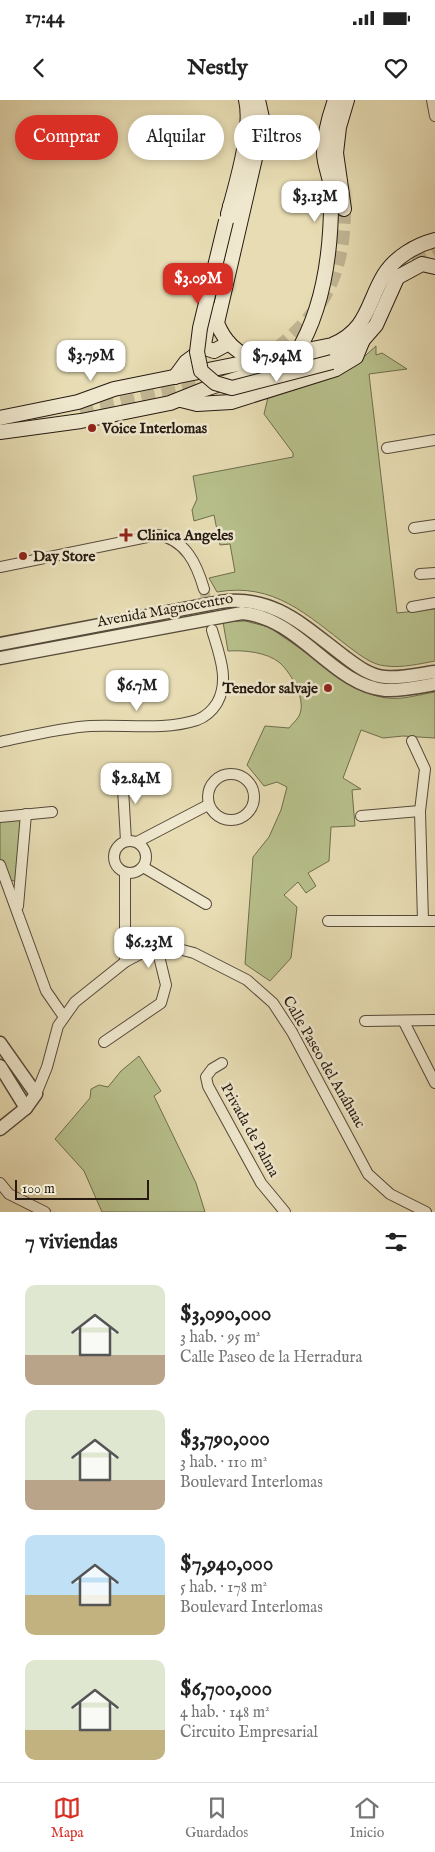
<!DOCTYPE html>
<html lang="es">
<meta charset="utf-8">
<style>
:root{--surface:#fff;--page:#f2f2f2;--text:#222;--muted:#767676;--line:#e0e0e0;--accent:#d93025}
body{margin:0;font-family:"IM FELL English",serif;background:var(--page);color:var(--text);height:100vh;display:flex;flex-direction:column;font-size:19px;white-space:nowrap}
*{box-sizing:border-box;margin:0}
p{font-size:16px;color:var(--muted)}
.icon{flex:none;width:28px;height:28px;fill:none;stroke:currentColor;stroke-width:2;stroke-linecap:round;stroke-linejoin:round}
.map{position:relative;height:1112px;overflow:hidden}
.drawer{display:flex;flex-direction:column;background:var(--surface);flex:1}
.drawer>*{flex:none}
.guide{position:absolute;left:15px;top:15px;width:405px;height:45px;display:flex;gap:10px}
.scale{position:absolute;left:15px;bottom:12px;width:134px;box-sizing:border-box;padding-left:5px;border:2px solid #261a11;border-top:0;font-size:14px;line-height:18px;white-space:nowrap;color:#261a11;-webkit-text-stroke:4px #efe8ce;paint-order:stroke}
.price{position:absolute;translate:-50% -42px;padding:0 11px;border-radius:10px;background:#fff;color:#222;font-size:16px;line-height:32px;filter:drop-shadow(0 1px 2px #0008)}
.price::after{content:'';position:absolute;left:50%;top:30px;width:15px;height:11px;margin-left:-8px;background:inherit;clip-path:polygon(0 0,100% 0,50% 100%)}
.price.active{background:var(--accent);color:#fff}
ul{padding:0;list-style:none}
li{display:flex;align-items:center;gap:15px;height:125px;padding:0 25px}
li span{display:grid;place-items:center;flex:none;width:140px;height:100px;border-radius:10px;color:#555}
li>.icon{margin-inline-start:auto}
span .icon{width:60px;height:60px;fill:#fffc;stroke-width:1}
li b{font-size:21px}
h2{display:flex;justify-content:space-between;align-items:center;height:60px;padding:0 25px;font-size:21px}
.tag{padding:0 18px;border-radius:22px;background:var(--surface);box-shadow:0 2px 8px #0003;font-size:18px;line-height:45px}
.tag.active{background:var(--accent);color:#fff}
.status{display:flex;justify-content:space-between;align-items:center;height:35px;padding:0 25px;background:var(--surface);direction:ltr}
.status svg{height:14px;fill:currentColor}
header{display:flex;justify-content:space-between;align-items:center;height:65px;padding:0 25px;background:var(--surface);font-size:22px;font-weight:700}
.menu{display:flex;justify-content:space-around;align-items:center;height:70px;border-top:1px solid var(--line);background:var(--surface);font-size:14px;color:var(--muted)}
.menu a{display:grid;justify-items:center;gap:2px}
.menu .active{color:var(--accent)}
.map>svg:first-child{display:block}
.green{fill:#b7c08b;stroke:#6e6d4e}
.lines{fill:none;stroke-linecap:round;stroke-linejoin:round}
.minor-tunnel{stroke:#c0b593;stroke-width:10;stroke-dasharray:10 5;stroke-linecap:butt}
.secondary-tunnel{stroke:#c0b593;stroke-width:14;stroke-dasharray:14 7;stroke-linecap:butt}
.minor-casing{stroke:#564a3a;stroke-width:12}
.tertiary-casing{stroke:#564a3a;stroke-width:15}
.secondary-casing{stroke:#261a11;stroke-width:16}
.minor{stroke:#efe8ce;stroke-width:10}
.tertiary{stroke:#efe8ce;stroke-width:12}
.secondary{stroke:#efe8ce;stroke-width:14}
.secondary-bridge-casing{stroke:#261a11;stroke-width:16;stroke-linecap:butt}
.secondary-bridge{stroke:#efe8ce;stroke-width:14}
.poi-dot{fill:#8f2418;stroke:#efe8ce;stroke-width:2}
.labels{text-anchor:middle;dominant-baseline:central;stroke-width:5;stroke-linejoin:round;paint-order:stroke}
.poi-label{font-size:15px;font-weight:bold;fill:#261a11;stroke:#efe8ce;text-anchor:start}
.street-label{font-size:15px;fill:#261a11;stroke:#efe8ce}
</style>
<div class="status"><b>17:44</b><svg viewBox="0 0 49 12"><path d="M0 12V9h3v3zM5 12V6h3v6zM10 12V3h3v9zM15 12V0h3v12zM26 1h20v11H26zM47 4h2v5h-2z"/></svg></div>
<header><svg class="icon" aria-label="back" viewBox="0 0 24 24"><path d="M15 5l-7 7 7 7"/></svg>Nestly<svg class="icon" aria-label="heart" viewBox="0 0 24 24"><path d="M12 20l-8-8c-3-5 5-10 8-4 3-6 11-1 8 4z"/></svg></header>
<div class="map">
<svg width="435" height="1112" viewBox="0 0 435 1112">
<rect width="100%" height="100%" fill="#e7dcb3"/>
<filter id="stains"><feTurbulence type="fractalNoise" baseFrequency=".004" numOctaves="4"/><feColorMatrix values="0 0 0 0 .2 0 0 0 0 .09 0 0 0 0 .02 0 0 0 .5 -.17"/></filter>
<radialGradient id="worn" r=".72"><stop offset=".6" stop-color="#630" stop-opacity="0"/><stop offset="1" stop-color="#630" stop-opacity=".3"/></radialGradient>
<g class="green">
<path d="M376,246V255L382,253L407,269L369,274L397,513L435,509V561C419,564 402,568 386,566C372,565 360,555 349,547C307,515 274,482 217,492L209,478L235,472L230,444L220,445L214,415L194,421L192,410L197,399L193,376L293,357V353L264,314L269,293L355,265Z"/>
<path d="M245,521L269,527L359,589C391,604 402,598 435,592V638L403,636L383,638L361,630L343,678L361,689L352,690L355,726L331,727L329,761L308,773L316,786L306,793L298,782L284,795L297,807L291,858L270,881L245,864L253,757L269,737L281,710L287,687L277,682L264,686L247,665L265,626L289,628C292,624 297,620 299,616C307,601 292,574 280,563C267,552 244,550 228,551L223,522Z"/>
<path d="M26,714L19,782L6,779L0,764V717Z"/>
<path d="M139,956L161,991L154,996L196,1083L205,1112H102L84,1071L55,1039L90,998L91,989L99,985L108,987L121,971Z"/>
</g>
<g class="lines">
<path class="minor-tunnel" d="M204,489L211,525"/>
<g class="secondary-tunnel">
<path d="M399,176L415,159L435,150"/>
<path d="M260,261C318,221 344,181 344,109"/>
<path d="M80,312L201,286"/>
</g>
<defs>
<g id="minor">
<path d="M432,0L435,16"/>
<path d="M387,348L435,340"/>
<path d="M414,428L435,425"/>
<path d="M0,467L157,435C186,439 197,465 204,489"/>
<path d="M420,474L435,473"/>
<path d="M412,507L435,503"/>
<path d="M412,641L425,669L420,711L423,821"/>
<path d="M0,642C29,636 60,628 90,626C125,624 163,631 197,620C205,617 212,611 217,603C230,580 219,554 212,530"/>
<path d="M122,671L126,741"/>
<circle cx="231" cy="697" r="23"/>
<path d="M361,716L420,711"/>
<path d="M0,717L52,712"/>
<circle cx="130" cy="757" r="16"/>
<path d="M137,742L208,705"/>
<path d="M0,765L46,891L64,917"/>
<path d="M143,767L206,804"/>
<path d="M125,773V862"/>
<path d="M18,806L26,714"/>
<path d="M328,821H435"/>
<path d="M365,921L435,920"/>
<path d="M404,922L435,983"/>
<path d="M104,942L161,903L166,885L157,848"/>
<path d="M222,963L212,969L206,977L208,986L261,1083L285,1112"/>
<path d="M36,994L47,967L58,926L75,902L125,862L142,853L171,847L194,853L247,880L273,903L292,932L368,1074L390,1094L426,1112"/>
<path d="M0,1083L9,1094L45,1112"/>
</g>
<g id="tertiary">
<path d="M0,544L220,502C274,494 305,527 345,557C357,566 370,576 385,577C401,579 419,574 435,572"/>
<path d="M0,558L242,513C300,518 332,585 385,590C401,591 419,587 435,584"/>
<path d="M0,943L36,994L26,1008L0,1029"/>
<path d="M0,966L26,1008"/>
</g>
<g id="secondary">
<path d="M258,0L262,18L259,41L217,223C225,243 240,257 261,259"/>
<path d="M344,109L336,53L339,27L347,0"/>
<path d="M228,114C236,85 253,28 246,0"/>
<path d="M228,134L232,115L230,106"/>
<path d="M398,177L422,164L435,167"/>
<path d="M211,209L204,244L205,248L214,251L229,243"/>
<path d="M356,248L376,225L398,176"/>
<path d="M296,254C325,207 332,145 331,90C331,78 324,65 324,53C324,35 329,17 335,0"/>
<path d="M175,277L186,262L205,248"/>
<path d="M181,300L197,304L231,302L336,269L356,257L362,242"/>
<path d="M0,318L78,302L114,289L332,245C368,230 367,203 384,175C395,157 416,145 435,140"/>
<path d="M0,332L81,321L170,303L205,289L252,274L341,252L362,242"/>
</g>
</defs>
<use href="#minor" class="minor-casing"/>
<use href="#tertiary" class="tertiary-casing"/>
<use href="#secondary" class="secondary-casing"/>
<use href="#minor" class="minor"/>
<use href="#tertiary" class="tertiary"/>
<use href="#secondary" class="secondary"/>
<defs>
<path id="secondary-bridge" d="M226,121L200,228L197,252L201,271L215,283L232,288L332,262"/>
</defs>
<use href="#secondary-bridge" class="secondary-bridge-casing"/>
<use href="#secondary-bridge" class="secondary-bridge"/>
</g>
<g class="poi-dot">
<circle cx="92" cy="328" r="5"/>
<path d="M123.5 427.5h5v5h5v5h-5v5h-5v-5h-5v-5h5z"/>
<circle cx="23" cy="456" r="5"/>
<circle cx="328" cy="588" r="5"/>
</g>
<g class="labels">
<g class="poi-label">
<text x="102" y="328">Voice Interlomas</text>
<text x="137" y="435">Clinica Angeles</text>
<text x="33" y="456">Day Store</text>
<text x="318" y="588" text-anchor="end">Tenedor salvaje</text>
</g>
<g class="street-label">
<text transform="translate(165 510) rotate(-10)">Avenida Magnocentro</text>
<text transform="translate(324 962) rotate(60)">Calle Paseo del Anáhuac</text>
<text transform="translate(250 1030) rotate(61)">Privada de Palma</text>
</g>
</g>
<rect width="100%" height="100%" filter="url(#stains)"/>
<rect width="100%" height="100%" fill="url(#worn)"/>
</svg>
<div class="scale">100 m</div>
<b class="price" style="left:315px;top:123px">$3.13M</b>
<b class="price active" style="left:198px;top:205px">$3.09M</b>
<b class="price" style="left:91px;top:282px">$3.79M</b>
<b class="price" style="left:277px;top:283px">$7.94M</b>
<b class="price" style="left:137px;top:612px">$6.7M</b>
<b class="price" style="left:136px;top:705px">$2.84M</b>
<b class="price" style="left:149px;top:869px">$6.23M</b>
<div class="guide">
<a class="tag active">Comprar</a>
<a class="tag">Alquilar</a>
<a class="tag">Filtros</a>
</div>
</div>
<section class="drawer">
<h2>7 viviendas<svg class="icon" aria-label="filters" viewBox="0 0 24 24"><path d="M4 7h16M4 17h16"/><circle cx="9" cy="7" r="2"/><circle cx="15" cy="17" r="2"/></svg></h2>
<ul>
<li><span style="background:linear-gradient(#dfe7d0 70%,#b9a48a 0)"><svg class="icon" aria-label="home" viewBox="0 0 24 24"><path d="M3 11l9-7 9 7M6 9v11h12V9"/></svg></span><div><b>$3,090,000</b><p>3 hab. · 95 m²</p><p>Calle Paseo de la Herradura</p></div></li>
<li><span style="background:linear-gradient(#dfe7d0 70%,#b9a48a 0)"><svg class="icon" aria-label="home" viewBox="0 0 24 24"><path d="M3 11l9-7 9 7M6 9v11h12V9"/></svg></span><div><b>$3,790,000</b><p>3 hab. · 110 m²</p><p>Boulevard Interlomas</p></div></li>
<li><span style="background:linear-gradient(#bfe0f5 60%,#c2b280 0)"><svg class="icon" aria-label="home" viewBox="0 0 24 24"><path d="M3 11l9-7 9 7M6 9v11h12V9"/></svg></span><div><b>$7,940,000</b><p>5 hab. · 178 m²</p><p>Boulevard Interlomas</p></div></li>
<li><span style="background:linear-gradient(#dfe7d0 70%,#c2b280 0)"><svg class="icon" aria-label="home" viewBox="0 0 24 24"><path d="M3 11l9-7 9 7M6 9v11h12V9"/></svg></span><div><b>$6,700,000</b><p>4 hab. · 148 m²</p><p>Circuito Empresarial</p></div></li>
</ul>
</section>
<nav class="menu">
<a class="active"><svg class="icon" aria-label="map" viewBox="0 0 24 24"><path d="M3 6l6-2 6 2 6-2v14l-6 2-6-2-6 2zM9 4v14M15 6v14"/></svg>Mapa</a>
<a><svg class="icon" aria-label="saved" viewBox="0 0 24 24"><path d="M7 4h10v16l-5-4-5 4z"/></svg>Guardados</a>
<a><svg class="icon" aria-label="home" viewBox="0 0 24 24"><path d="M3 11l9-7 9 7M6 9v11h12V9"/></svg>Inicio</a>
</nav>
